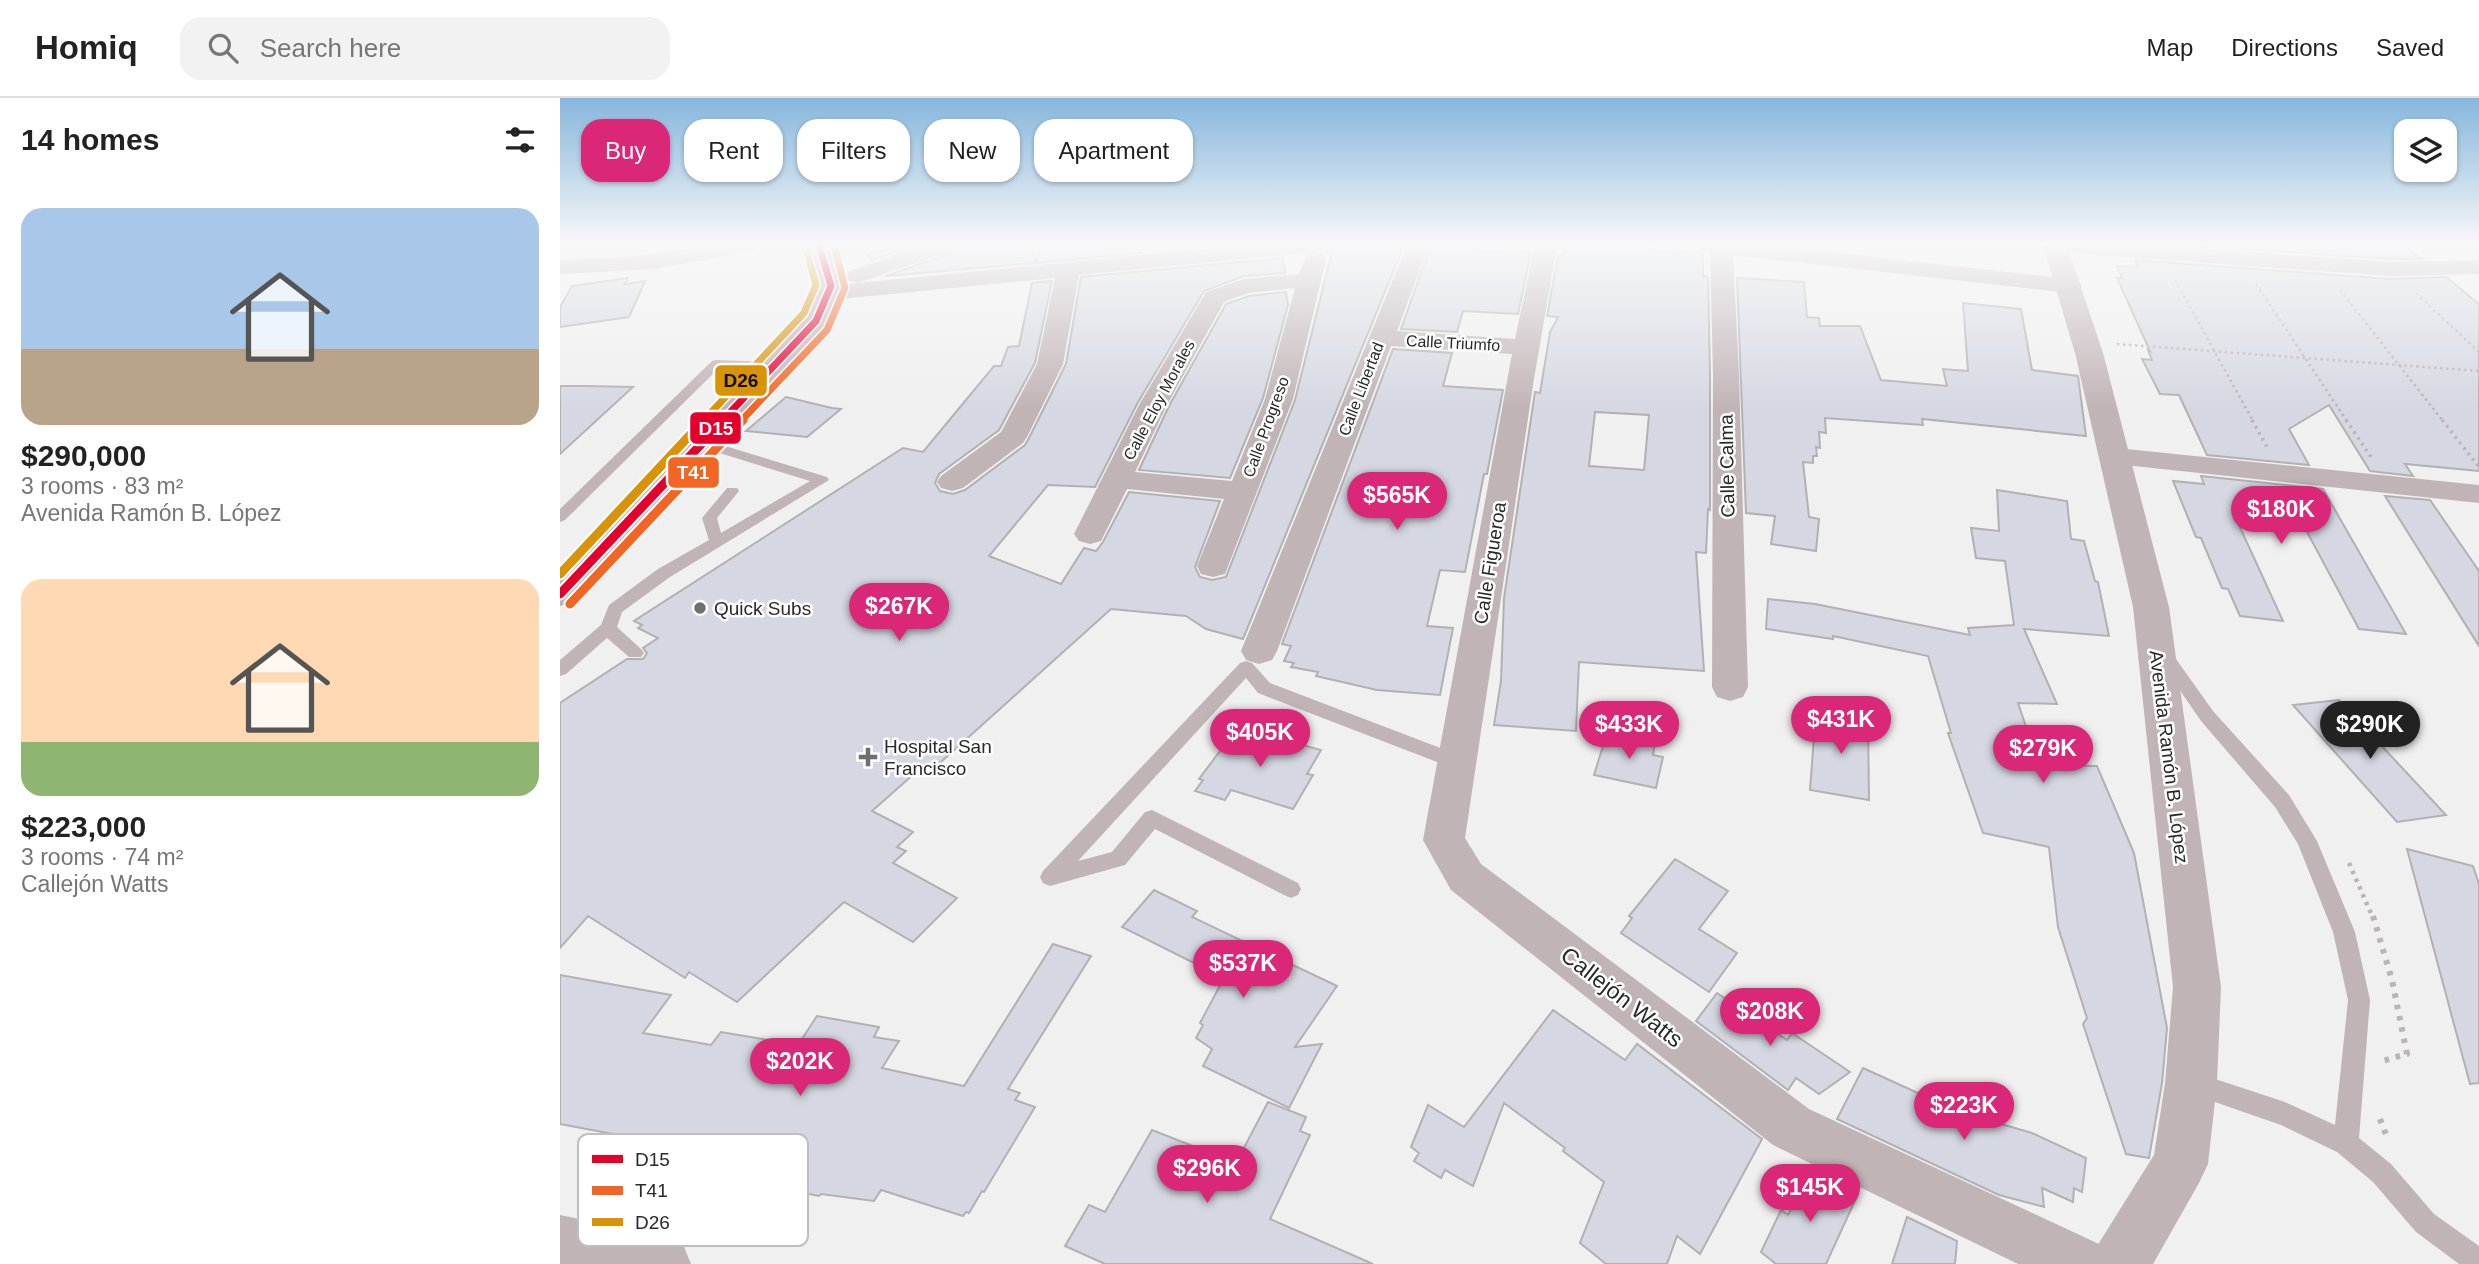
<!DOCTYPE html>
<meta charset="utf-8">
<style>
:root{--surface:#fff;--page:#f2f2f2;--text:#222;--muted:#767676;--line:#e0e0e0;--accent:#db2777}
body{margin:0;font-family:Helvetica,sans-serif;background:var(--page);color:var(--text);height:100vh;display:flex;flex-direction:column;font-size:26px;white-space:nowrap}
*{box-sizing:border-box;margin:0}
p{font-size:23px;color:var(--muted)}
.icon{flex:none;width:38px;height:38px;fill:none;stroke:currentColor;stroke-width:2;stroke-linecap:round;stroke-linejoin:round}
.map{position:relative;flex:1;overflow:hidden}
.details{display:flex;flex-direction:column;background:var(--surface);width:560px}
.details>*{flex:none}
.guide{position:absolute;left:21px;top:21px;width:665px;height:63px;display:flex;gap:14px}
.buttons{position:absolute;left:1834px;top:21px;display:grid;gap:14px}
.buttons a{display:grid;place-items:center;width:63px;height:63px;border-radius:14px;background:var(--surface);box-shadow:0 2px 5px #0004;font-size:35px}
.price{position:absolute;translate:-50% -60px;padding:0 16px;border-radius:24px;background:var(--accent);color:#fff;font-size:23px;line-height:46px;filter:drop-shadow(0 2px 4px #0008)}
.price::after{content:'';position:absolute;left:50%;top:42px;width:21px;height:16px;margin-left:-10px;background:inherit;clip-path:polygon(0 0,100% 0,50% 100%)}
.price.current{background:#222;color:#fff}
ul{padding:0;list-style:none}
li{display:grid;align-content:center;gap:14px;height:371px;padding:0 21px}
li span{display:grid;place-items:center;height:217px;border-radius:21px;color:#555}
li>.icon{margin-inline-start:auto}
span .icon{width:126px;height:126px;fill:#fffc;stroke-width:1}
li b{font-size:30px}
h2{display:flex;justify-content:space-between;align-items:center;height:84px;padding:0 21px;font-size:30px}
.tag{padding:0 24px;border-radius:21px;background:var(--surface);box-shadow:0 2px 5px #0004;font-size:24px;line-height:63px}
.tag.current{background:var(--accent);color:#fff}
header{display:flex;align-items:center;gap:42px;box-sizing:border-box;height:98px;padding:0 35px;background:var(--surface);border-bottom:2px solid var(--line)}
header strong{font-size:33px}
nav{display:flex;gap:38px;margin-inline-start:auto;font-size:24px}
.search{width:490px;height:63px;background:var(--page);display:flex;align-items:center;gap:18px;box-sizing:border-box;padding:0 24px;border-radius:21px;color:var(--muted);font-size:26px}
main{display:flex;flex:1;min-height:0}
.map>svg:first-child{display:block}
.education{fill:#f2e9df}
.building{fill:#d5d8e2;stroke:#b1b1b2;stroke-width:2;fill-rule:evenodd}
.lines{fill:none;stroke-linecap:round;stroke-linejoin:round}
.path-far3{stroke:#bab4b5;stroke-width:2.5;stroke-dasharray:2.5 3.5;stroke-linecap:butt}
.path-far2{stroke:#bab4b5;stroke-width:3.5;stroke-dasharray:2.5 4.5;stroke-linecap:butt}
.path-far1{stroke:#bab4b5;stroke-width:4.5;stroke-dasharray:3.5 5;stroke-linecap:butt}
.path{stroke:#bab4b5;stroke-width:6;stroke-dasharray:4.5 7;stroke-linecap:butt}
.service{fill:#c1b4b7;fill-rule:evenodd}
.minor{fill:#c1b4b7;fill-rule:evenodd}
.tertiary{fill:#c1b4b7;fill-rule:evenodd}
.bus-1-far1-casing{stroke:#fff;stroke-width:10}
.bus-1-casing{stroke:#fff;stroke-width:13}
.bus-2-far1-casing{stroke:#fff;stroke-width:10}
.bus-2-casing{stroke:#fff;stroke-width:13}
.bus-3-far1-casing{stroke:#fff;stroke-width:10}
.bus-3-casing{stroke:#fff;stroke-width:13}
.bus-1-far1{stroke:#e4002b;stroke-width:7}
.bus-1{stroke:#e4002b;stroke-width:9}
.bus-2-far1{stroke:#f26522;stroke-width:7}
.bus-2{stroke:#f26522;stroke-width:9}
.bus-3-far1{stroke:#d89306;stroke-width:7}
.bus-3{stroke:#d89306;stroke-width:9}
.poi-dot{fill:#6f6f70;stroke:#fff;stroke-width:2.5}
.labels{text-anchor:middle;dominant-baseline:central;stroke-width:5;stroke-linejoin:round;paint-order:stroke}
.far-street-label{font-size:16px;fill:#292a2a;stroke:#fff}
.street-label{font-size:19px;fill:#292a2a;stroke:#fff}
.poi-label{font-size:19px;fill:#292a2a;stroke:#fff;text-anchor:start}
.near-street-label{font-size:23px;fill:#292a2a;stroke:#fff}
.key{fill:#fff;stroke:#bfbfbf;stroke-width:2}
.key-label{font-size:19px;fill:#292a2a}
.line-badge{stroke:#fff;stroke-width:2.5}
.badge-label{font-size:19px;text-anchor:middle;font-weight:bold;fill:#fff}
.pale-badge-label{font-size:19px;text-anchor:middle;font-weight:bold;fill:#111}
</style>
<header>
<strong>Homiq</strong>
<div class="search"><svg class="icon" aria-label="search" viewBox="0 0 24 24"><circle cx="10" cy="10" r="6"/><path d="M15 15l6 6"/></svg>Search here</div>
<nav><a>Map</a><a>Directions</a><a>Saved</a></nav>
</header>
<main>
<section class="details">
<h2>14 homes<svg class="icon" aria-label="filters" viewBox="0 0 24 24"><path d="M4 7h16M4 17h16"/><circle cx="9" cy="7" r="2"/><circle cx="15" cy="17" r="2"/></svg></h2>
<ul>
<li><span style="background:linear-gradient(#a9c7e8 65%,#b9a48a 0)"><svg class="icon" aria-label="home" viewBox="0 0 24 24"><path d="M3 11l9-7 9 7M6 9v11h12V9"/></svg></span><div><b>$290,000</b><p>3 rooms · 83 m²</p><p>Avenida Ramón B. López</p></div></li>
<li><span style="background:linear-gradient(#ffd9b3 75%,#8fb573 0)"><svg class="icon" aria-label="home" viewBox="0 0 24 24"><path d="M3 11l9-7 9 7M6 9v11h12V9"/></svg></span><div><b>$223,000</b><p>3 rooms · 74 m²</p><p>Callejón Watts</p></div></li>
</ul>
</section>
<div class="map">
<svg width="1919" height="1166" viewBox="0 0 1919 1166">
<rect width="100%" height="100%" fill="#f0f0f1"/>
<path class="education" d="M0,147H127L23,161L0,160Z"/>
<g class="building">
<path d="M342,147H356L312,162L308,157Z"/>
<path d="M399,147H474L475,165L326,178L394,154Z"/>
<path d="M480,147H584L581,155L476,165Z"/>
<path d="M804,147H844L683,541L646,531L626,518L551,511L372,672L363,668L312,713L353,734L337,749L346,753L333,765L397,800L353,844L284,804L177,904L129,874L125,880L28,818L0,850V605L67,561H83L87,555L83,550L98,540L78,530L82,527L74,523L343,350L363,354L434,268H441L448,249L459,248L472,185L492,183L475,265L439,332L379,376L375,385L380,393L393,396L405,392L465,347L469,340L506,266L521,179L723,160L725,175L684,178L644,193L577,306L535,389L488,387L429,458L501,486L524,450L536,453L543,444L569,394L660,403L635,469L640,479L652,482L666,479L735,302L773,150Z"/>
<path d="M871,147H916L914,152L971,155L958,216L903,213L897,234L841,231Z"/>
<path d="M1004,147H1090L1089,152L1143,155V178L1148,179L1150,276V412L1148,411L1146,455L1136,454L1144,573L1019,564L1016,633L934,627L941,583L944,500L975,294L980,295L990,234L998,219L987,218L998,157H1002ZM1035,314L1089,317L1084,372L1029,368Z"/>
<path d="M1627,147H1844L1862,161H1830Z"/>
<path d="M1575,162L1830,181L1886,179L1919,206V373L1845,366L1853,378L1810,373L1769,307L1729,331L1749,367L1647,357L1619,297L1600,296L1582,261L1592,262L1588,252L1590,253L1557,180H1562L1557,168L1578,169Z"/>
<path d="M68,180L65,186L85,183L69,219L0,229V209L12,188Z"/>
<path d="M1177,180L1244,184L1247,219L1259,220L1260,228H1300L1321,282L1387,288L1383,271L1408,273L1403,205L1461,211L1472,272L1518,278L1526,338L1362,321L1363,327L1265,320L1266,335L1259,334L1260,350L1256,349L1257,358H1253V365L1243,364L1249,419L1259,421L1256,453L1211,446L1215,418L1186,415Z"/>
<path d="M726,194L728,207L703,300L670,380L579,372L609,308L666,206L689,198Z"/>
<path d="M833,251L892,255L883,288L943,292L927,376H924L905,474L880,472L867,528L893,530L880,597L817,592L756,578L758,574L731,569L734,565L724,563L731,548L722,546Z"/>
<path d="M0,288H27L73,289L0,356Z"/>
<path d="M226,299L272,310L281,311L247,339L186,333Z"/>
<path d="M1641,378L1763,391L1846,536L1799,531L1739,419L1672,412L1723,523L1680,518L1668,491L1662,490L1641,440L1636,439L1613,383L1644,386Z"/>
<path d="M1437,392L1507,403L1511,441L1524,443L1535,483L1538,484L1549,538L1464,531L1497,606L1458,605L1479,667L1537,668L1574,755L1607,930L1602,985L1589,1060L1566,1056L1523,926L1527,920L1498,829L1489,749L1423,735L1388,635H1391L1368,558L1273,538V541L1206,531L1208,501L1255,506L1410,537L1408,530L1454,527L1445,463L1416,460L1411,430L1439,433Z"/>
<path d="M1825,398L1870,402L1919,473V548Z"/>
<path d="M1779,602L1886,717L1837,724L1733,607Z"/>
<path d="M1256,612L1308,622L1309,702L1250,692Z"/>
<path d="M692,633L761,652L747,676L753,677L733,711L671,692L665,702L635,693L643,682L639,681L669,641Z"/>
<path d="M1047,635L1095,645L1093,657L1103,659L1096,690L1034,677Z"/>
<path d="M1847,751L1913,768L1919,786V985L1910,986Z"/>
<path d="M1115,761L1168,793L1139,831L1177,855L1149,894L1061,835L1072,820L1069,818Z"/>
<path d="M594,792L637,813L632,819L777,888L735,949L762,946L729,1010L643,968L652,951L636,940L643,927L640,925L664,880L562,829Z"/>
<path d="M493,846L531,858L448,991L460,995L455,1002L475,1009L424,1094L422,1093L409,1115L406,1114L403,1118L321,1092L314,1103L261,1096L259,1098L60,1060L74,1040L0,1026V877L111,897L83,935L151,947L161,934L238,947L257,918L319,929L314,939L339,943L322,970L404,988Z"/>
<path d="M1157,895L1227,942L1232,935L1290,974L1259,996L1236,980L1228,992L1136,923Z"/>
<path d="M993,912L1065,962L1077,946L1202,1041L1140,1156L1117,1138L1107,1166H1046L1020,1145L1044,1084L1003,1053L1005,1050L944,1005L913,1088L885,1072L881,1080L854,1063L859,1055L851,1049L868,1007L904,1029Z"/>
<path d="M1303,970L1371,1001L1372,1006L1472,1035L1526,1060L1522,1094L1514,1090L1513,1104L1482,1090L1484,1109L1439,1097L1277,1021Z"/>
<path d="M708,1004L746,1019L740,1033L750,1037L710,1121L813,1166H545L505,1148L529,1107L545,1114L592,1032L676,1065Z"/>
<path d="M1250,1074L1298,1096L1266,1166H1216L1201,1154L1221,1112L1228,1117Z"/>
<path d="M1347,1119L1397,1143L1395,1166H1332Z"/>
</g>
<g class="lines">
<g class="path-far3">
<path d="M1615,182L1693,323"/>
<path d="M1696,186L1787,323"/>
<path d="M1780,192L1883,323"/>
<path d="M1856,195L1919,254"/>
<path d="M1557,246L1919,273"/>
</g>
<g class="path-far2">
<path d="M1692,322L1707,349"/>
<path d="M1786,322L1811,359"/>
<path d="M1882,322L1919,369"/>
</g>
<path class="path-far1" d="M1789,765L1813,820"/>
<g class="path">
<path d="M1813,818L1832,882L1847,956L1822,963"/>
<path d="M1820,1021L1827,1039"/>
</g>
<g class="service">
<path d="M156,262L215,264L221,268L215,272L159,270L5,422L0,424V411L152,263Z"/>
<path d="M142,341L267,379L269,382L110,479L62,514L57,529L81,551L84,555L81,559H69L47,540L6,576L0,578V562L41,527L49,507L98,471L149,442L142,420L167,390H177L179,393L157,420L161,435L250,383L137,348L135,345Z"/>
<path d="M1605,552L1611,554L1653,613L1729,697L1757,743L1795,834L1810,902L1799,1040L1831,1066L1874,1116L1919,1148V1166H1899L1856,1134L1813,1084L1777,1054L1721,1027L1626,994L1622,986L1626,978L1634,974L1725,1004L1775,1027L1788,902L1773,834L1738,746L1715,709L1641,623L1599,562L1596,558Z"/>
<path d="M686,563L692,565L710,585L904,659L906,664L904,669L897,671L890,669L698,595L686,580L518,763L552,754L585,714L592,712L738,785L741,791L738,797L731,800L724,797L595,731L565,767L490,788L483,785L480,779L483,773L680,565Z"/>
</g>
<g class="minor">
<path d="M154,147H198L195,152L187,154L94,171L0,176V162L70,159Z"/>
<path d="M364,147H396L393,152L298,185L685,147H764L761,152L753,154L519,177L503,266L467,339L463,345L403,390L392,393L381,390L377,384L381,378L441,334L477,266L495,180L270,202L261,200L258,195L261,190L298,185L290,183L286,178L290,173Z"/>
<path d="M847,147H869L837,233L955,241L975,147H997L973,287L905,740L921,766L1249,1011L1539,1146L1547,1166H1458L1213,1047L891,792L863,742L952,256L831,248L717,553L712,562L699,566L686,562L681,553Z"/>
<path d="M1136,147H1207L1510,181L1518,183L1522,188L1518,193L1510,195L1173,157L1179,276L1188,589L1183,599L1170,603L1157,599L1152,589L1153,276L1150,154L1139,152Z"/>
<path d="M1487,147H1591L1830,164L1919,162V176L1830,178L1498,154L1490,152Z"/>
<path d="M755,154L763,156L766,161L733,301L665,476L653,479L641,476L637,468L664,401L567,391L541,443L530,446L519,443L514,436L579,307L646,194L684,181L739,176L747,156ZM735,190L705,301L672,383L575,374L607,307L664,204L688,195Z"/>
<path d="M1556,350L1919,387V405L1546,365L1541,359L1546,353Z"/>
<path d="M0,1117L103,1138L123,1146L131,1166H0Z"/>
</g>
<g class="tertiary">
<path d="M247,147H271L283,188L269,223L13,504L0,508V474L244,220L259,188Z"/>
<path d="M1483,147H1507L1543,255L1609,509L1661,889L1657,985L1648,1066L1639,1085L1593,1166H1531L1539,1145L1594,1057L1605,985L1613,889L1573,509L1515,255Z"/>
</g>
<defs>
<path id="bus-1-far1" d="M162,323L256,223L271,188L259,147"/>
<path id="bus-1" d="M0,496L164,322"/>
<path id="bus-2-far1" d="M181,323L267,232L285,190L274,147"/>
<path id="bus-2" d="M10,506L183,322"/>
<path id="bus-3-far1" d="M143,323L244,215L256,187L246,151"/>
<path id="bus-3" d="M0,476L144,322"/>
</defs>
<use href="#bus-1-far1" class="bus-1-far1-casing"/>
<use href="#bus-1" class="bus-1-casing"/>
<use href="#bus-2-far1" class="bus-2-far1-casing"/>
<use href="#bus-2" class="bus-2-casing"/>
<use href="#bus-3-far1" class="bus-3-far1-casing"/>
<use href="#bus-3" class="bus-3-casing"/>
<use href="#bus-1-far1" class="bus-1-far1"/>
<use href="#bus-1" class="bus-1"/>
<use href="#bus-2-far1" class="bus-2-far1"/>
<use href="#bus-2" class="bus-2"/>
<use href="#bus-3-far1" class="bus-3-far1"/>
<use href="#bus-3" class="bus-3"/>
</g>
<linearGradient id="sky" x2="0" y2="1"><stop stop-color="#86b6dc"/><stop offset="0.47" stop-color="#f8f8f9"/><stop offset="1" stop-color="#f8f8f9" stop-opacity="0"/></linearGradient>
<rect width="1919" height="310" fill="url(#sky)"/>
<g class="poi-dot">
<circle cx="140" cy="510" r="7"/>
<path d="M304.5 648.5h7v7h7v7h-7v7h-7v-7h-7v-7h7z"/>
</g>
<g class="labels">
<g class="far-street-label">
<text transform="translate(893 245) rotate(3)">Calle Triumfo</text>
<text transform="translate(801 291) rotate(-69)">Calle Libertad</text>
<text transform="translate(599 302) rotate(-62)">Calle Eloy Morales</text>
<text transform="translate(706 329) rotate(-70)">Calle Progreso</text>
</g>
<g class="street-label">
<text transform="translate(1167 368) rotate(-91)">Calle Calma</text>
<text transform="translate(930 465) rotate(-81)">Calle Figueroa</text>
<text transform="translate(1609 659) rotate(83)">Avenida Ramón B. López</text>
</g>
<g class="poi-label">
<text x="154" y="510">Quick Subs</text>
<text x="324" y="648">Hospital San<tspan x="324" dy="22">Francisco</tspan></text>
</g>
<g class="near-street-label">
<text transform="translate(1062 899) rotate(38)">Callejón Watts</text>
</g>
</g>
<rect x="18" y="1036" width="230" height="112" rx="10" class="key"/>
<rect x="32" y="1057" width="31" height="8" fill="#e4002b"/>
<rect x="32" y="1088" width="31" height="9" fill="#f26522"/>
<rect x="32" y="1120" width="31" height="8" fill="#d89306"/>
<g class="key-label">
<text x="75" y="1068">D15</text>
<text x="75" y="1099">T41</text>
<text x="75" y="1131">D26</text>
</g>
<g class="line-badge">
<rect x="154" y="266" width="54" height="33" rx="7" fill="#d89306"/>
<rect x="129" y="313" width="53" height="34" rx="7" fill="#e4002b"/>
<rect x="107" y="358" width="53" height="33" rx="7" fill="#f26522"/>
</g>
<g class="badge-label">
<text x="156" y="337">D15</text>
<text x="133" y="381">T41</text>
</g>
<g class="pale-badge-label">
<text x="181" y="289">D26</text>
</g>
</svg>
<div class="buttons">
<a><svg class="icon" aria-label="layers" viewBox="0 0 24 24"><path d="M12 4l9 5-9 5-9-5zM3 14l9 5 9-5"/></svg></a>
</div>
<b class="price" style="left:837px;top:434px">$565K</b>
<b class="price" style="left:1721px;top:448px">$180K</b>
<b class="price" style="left:339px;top:545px">$267K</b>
<b class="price" style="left:1281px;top:658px">$431K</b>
<b class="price" style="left:1069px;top:663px">$433K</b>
<b class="price current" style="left:1810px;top:663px">$290K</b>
<b class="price" style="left:700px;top:671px">$405K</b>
<b class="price" style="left:1483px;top:687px">$279K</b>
<b class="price" style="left:683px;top:902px">$537K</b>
<b class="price" style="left:1210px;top:950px">$208K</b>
<b class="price" style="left:240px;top:1000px">$202K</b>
<b class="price" style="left:1404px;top:1044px">$223K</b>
<b class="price" style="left:647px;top:1107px">$296K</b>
<b class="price" style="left:1250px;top:1126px">$145K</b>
<div class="guide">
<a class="tag current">Buy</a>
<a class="tag">Rent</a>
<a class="tag">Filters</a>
<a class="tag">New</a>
<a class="tag">Apartment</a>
</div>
</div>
</main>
